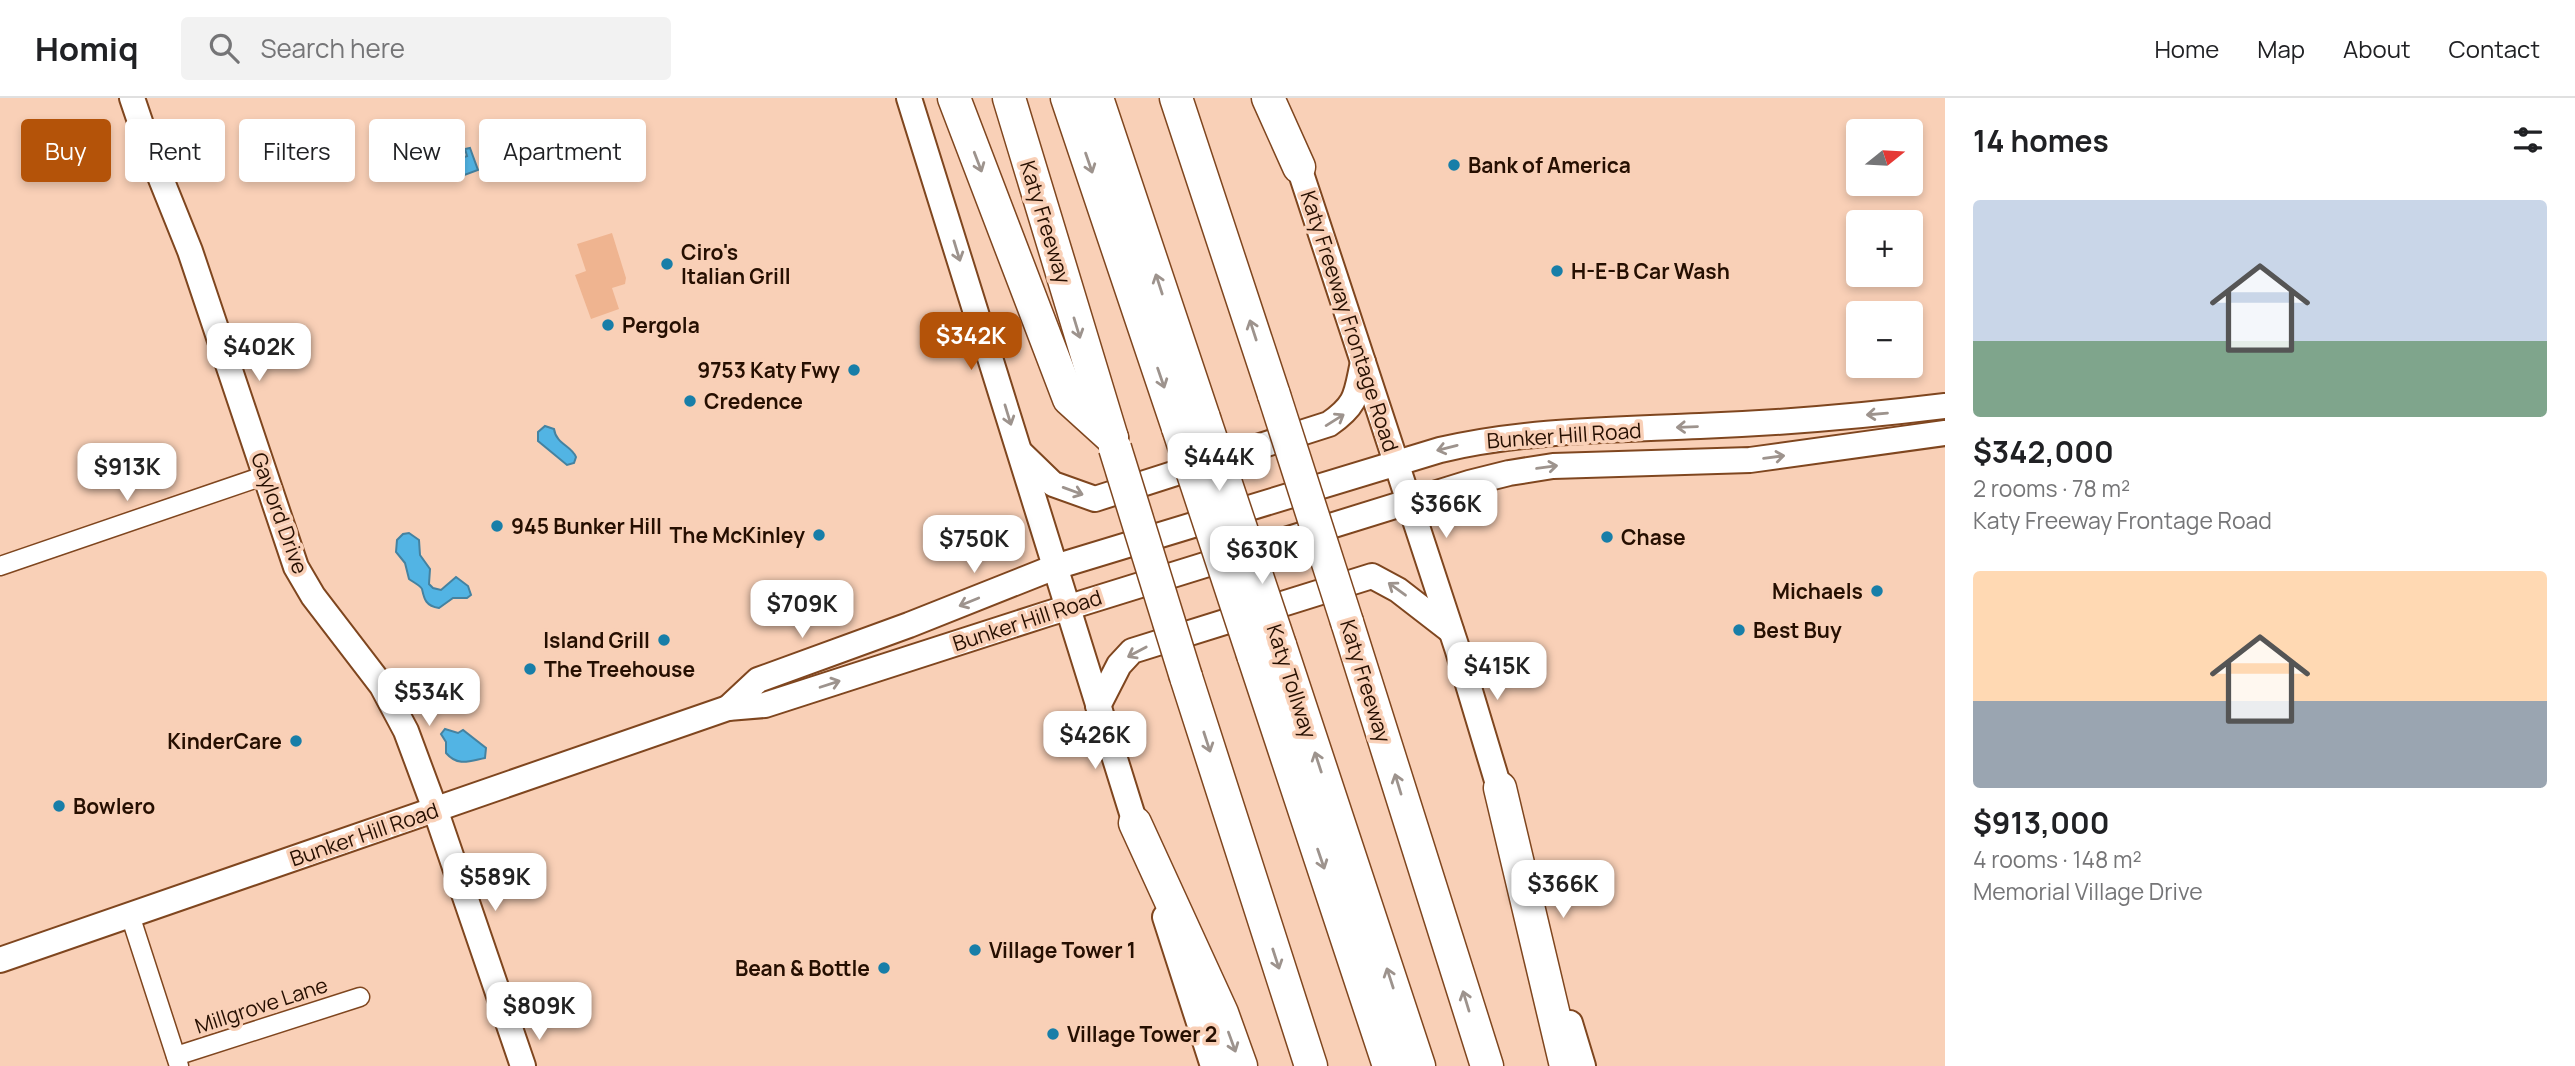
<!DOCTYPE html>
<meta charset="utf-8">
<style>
:root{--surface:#fff;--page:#f2f2f2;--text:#202124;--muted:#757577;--line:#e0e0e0;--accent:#b45309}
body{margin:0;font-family:Manrope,sans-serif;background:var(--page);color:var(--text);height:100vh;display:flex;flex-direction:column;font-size:26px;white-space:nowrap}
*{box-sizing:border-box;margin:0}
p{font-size:23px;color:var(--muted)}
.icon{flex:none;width:38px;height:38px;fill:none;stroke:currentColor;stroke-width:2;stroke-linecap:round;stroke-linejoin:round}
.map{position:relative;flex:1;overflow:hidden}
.sheet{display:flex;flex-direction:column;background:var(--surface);width:630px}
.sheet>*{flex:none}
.hud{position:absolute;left:21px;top:21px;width:665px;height:63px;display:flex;gap:14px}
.needle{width:46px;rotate:72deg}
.buttons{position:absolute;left:1846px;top:21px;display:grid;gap:14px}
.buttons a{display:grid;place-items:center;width:77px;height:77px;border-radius:7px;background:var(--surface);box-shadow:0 4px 10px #0003;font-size:35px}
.price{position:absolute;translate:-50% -60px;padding:0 16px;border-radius:14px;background:#fff;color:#222;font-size:23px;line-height:46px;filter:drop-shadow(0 2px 4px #0008)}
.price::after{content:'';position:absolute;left:50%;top:42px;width:21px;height:16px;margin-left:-10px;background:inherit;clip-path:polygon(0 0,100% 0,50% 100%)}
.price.on{background:var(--accent);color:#fff}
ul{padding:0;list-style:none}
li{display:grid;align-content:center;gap:14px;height:371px;padding:0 28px}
li span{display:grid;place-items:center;height:217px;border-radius:7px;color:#555}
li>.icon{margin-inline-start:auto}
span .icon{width:126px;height:126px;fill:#fffc;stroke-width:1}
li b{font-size:30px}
h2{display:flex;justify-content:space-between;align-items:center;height:84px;padding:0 28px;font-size:30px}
.tag{padding:0 24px;border-radius:7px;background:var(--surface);box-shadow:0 4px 10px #0003;font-size:24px;line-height:63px}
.tag.on{background:var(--accent);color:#fff}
header{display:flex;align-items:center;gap:42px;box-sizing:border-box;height:98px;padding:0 35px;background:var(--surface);border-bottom:2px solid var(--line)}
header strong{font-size:33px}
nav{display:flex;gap:38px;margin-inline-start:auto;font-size:24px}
.search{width:490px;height:63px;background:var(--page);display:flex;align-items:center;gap:18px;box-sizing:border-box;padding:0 24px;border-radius:7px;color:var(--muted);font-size:26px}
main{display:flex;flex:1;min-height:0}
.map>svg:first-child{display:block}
.green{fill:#efb490}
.water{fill:#52b4e4;stroke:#4582a0;stroke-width:2}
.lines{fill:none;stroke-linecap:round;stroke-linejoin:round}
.street-casing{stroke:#7f461f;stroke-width:21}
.secondary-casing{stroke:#7f461f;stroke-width:28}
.highway-casing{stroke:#7f461f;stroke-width:35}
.street{stroke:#fff;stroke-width:18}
.secondary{stroke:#fff;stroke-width:24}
.highway{stroke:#fff;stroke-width:32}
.highway-bridge-casing{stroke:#7f461f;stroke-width:35;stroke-linecap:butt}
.highway-bridge{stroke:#fff;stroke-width:32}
.oneway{stroke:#9d938d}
.poi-dot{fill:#187ea8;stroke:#f9d0b7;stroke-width:2.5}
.labels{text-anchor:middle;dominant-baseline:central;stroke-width:7;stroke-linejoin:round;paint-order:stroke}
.poi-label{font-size:21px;font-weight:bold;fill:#260f01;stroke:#f9d0b7;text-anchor:start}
.street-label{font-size:21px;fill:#260f01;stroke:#f9d0b7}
</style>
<header>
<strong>Homiq</strong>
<div class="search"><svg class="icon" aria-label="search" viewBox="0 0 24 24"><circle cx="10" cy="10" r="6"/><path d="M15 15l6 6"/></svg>Search here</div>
<nav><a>Home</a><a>Map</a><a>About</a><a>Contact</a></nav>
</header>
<main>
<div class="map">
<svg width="1945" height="968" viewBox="0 0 1945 968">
<rect width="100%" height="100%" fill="#f9d0b7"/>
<path class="green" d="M612,135L626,180L625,186L612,190L619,211L591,221L575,177L586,173L577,146Z"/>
<g class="water">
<path d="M470,50L478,72L459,79L453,63L467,58L465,51Z"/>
<path d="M545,328L554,331C556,346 572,348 576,359L574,365L567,367L538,343V334Z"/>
<path d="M409,435L419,442L420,457L430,471L429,486L433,490L441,492L456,479L468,488L471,497L467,500H453L439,510C425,508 424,500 422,491C421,488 413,484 409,481L405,465L396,454L397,442L403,436Z"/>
<path d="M445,631L458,635L463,632L486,650L485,660C470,663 458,669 446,655V644L441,636Z"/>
</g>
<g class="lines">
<defs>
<g id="street">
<path d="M0,468L266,377"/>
<path d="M130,817L179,968"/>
<path d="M176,958L360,899"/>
</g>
<g id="secondary">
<path d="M132,0L151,56L190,153L296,469L313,498L382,588L406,633L435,711L523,968"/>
<path d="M909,0L1140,741"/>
<path d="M1294,54L1458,553L1504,706"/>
<path d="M1022,356L1053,386L1095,401L1329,326C1358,306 1356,296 1363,264"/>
<path d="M1098,608L1119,567L1132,553L1372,478L1398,492L1451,533"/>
<path d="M728,610L758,582L909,527L1055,469L1440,352C1525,332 1613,332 1700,328C1782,325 1864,318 1945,308"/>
<path d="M1165,819L1213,968"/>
<path d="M0,862L728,610L765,607L1047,516L1469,385L1509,375L1553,368L1750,362L1945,335"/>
<path d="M1570,925L1583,968"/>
</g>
<g id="highway">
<path d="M954,0L1069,301L1112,340"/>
<path d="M1009,0L1112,340"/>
<path d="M1067,0L1178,330"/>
<path d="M1097,0L1204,320"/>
<path d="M1176,0L1274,297"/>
<path d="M1268,0L1299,69"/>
<path d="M1347,524L1487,968"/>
<path d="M1280,547L1419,968"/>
<path d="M1253,557L1389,968"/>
<path d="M1186,579L1311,968"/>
<path d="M1500,690L1566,968"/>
<path d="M1135,725L1222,915L1241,968"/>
</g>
</defs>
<use href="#street" class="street-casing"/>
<use href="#secondary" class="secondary-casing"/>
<use href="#highway" class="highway-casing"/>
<use href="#street" class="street"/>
<use href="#secondary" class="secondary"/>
<use href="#highway" class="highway"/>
<defs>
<g id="highway-bridge">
<path d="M1274,297L1347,524"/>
<path d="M1204,320L1280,547"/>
<path d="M1178,330L1253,557"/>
<path d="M1115,350L1186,579"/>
</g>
</defs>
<use href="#highway-bridge" class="highway-bridge-casing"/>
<use href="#highway-bridge" class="highway-bridge"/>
</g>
<defs><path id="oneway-shaft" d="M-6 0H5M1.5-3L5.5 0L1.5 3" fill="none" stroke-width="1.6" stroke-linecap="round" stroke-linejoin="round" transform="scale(1.75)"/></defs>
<g class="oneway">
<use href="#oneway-shaft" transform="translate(978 64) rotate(69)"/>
<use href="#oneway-shaft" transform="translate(1089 65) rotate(71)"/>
<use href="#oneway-shaft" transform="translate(957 153) rotate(73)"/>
<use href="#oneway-shaft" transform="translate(1159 186) rotate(-108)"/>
<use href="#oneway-shaft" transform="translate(1077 230) rotate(73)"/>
<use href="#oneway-shaft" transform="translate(1253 232) rotate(-108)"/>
<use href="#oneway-shaft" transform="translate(1161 280) rotate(71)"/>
<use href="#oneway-shaft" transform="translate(1877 316) rotate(175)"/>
<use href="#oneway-shaft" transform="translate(1008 317) rotate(73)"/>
<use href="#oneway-shaft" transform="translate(1335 322) rotate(-32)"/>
<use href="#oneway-shaft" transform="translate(1687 329) rotate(178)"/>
<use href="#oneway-shaft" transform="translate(1447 350) rotate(166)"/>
<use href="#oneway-shaft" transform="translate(1774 359) rotate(-7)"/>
<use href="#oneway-shaft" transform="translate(1547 369) rotate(-8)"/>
<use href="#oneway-shaft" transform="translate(1073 393) rotate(20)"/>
<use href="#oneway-shaft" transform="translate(1397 491) rotate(-144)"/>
<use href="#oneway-shaft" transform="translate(969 504) rotate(158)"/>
<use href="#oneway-shaft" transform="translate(1137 554) rotate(152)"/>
<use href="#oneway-shaft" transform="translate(830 586) rotate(-18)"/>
<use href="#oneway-shaft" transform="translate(1207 644) rotate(72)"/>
<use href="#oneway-shaft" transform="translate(1318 664) rotate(-108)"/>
<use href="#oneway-shaft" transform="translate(1398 686) rotate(-107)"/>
<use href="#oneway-shaft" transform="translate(1321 761) rotate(71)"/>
<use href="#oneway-shaft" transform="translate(1276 861) rotate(72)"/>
<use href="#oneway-shaft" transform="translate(1390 880) rotate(-108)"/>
<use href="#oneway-shaft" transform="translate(1466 903) rotate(-107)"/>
<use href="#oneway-shaft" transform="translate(1232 944) rotate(70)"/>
</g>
<g class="poi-dot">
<circle cx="1454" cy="67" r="7"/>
<circle cx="667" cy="166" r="7"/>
<circle cx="1557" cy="173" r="7"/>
<circle cx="608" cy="227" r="7"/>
<circle cx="854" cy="272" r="7"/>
<circle cx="690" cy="303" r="7"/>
<circle cx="497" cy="428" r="7"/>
<circle cx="819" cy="437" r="7"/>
<circle cx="1607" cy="439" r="7"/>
<circle cx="1877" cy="493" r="7"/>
<circle cx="1739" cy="532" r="7"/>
<circle cx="664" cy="542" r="7"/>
<circle cx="530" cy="571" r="7"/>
<circle cx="296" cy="643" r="7"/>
<circle cx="59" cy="708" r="7"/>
<circle cx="975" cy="852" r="7"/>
<circle cx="884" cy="870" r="7"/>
<circle cx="1053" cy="936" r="7"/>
</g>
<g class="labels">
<g class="poi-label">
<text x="1468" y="67">Bank of America</text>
<text x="681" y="154">Ciro's<tspan x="681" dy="24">Italian Grill</tspan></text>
<text x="1571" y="173">H-E-B Car Wash</text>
<text x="622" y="227">Pergola</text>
<text x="840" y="272" text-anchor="end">9753 Katy Fwy</text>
<text x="704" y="303">Credence</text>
<text x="511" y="428">945 Bunker Hill</text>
<text x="805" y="437" text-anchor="end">The McKinley</text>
<text x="1621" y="439">Chase</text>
<text x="1863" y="493" text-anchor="end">Michaels</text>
<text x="1753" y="532">Best Buy</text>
<text x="650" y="542" text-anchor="end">Island Grill</text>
<text x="544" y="571">The Treehouse</text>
<text x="282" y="643" text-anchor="end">KinderCare</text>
<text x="73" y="708">Bowlero</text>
<text x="989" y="852">Village Tower 1</text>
<text x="870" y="870" text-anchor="end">Bean &amp; Bottle</text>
<text x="1067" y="936">Village Tower 2</text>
</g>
<g class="street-label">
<text transform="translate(1046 124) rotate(73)">Katy Freeway</text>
<text transform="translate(1350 223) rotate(72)">Katy Freeway Frontage Road</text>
<text transform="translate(1564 337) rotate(-4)">Bunker Hill Road</text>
<text transform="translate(280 415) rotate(70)">Gaylord Drive</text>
<text transform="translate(1027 522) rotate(-18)">Bunker Hill Road</text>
<text transform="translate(1292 583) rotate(72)">Katy Tollway</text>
<text transform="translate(1366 583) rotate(73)">Katy Freeway</text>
<text transform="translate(364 736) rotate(-19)">Bunker Hill Road</text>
<text transform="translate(261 907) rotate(-18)">Millgrove Lane</text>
</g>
</g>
</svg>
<div class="buttons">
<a><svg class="needle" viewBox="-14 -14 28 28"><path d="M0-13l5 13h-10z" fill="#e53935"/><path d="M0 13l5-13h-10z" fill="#757577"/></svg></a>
<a>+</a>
<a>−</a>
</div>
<b class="price on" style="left:971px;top:274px">$342K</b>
<b class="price" style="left:259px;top:285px">$402K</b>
<b class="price" style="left:1219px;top:395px">$444K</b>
<b class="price" style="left:127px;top:405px">$913K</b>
<b class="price" style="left:1446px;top:442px">$366K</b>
<b class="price" style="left:974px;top:477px">$750K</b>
<b class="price" style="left:1262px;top:488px">$630K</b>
<b class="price" style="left:802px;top:542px">$709K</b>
<b class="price" style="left:1497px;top:604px">$415K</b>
<b class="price" style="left:429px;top:630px">$534K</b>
<b class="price" style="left:1095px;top:673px">$426K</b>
<b class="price" style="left:495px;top:815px">$589K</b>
<b class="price" style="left:1563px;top:822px">$366K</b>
<b class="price" style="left:539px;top:944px">$809K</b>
<div class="hud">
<a class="tag on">Buy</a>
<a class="tag">Rent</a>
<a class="tag">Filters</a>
<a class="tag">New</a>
<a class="tag">Apartment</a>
</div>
</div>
<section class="sheet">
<h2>14 homes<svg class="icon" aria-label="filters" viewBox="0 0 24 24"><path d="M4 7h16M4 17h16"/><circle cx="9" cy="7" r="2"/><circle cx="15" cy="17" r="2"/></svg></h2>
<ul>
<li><span style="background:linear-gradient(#c9d6e8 65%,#7fa58c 0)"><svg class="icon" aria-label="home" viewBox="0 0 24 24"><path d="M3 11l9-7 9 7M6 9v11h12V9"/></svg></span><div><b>$342,000</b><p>2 rooms · 78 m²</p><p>Katy Freeway Frontage Road</p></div></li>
<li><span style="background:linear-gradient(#ffd9b3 60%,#9aa5b1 0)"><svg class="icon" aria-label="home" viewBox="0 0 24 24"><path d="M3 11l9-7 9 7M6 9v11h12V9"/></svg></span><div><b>$913,000</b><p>4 rooms · 148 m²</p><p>Memorial Village Drive</p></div></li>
</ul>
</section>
</main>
